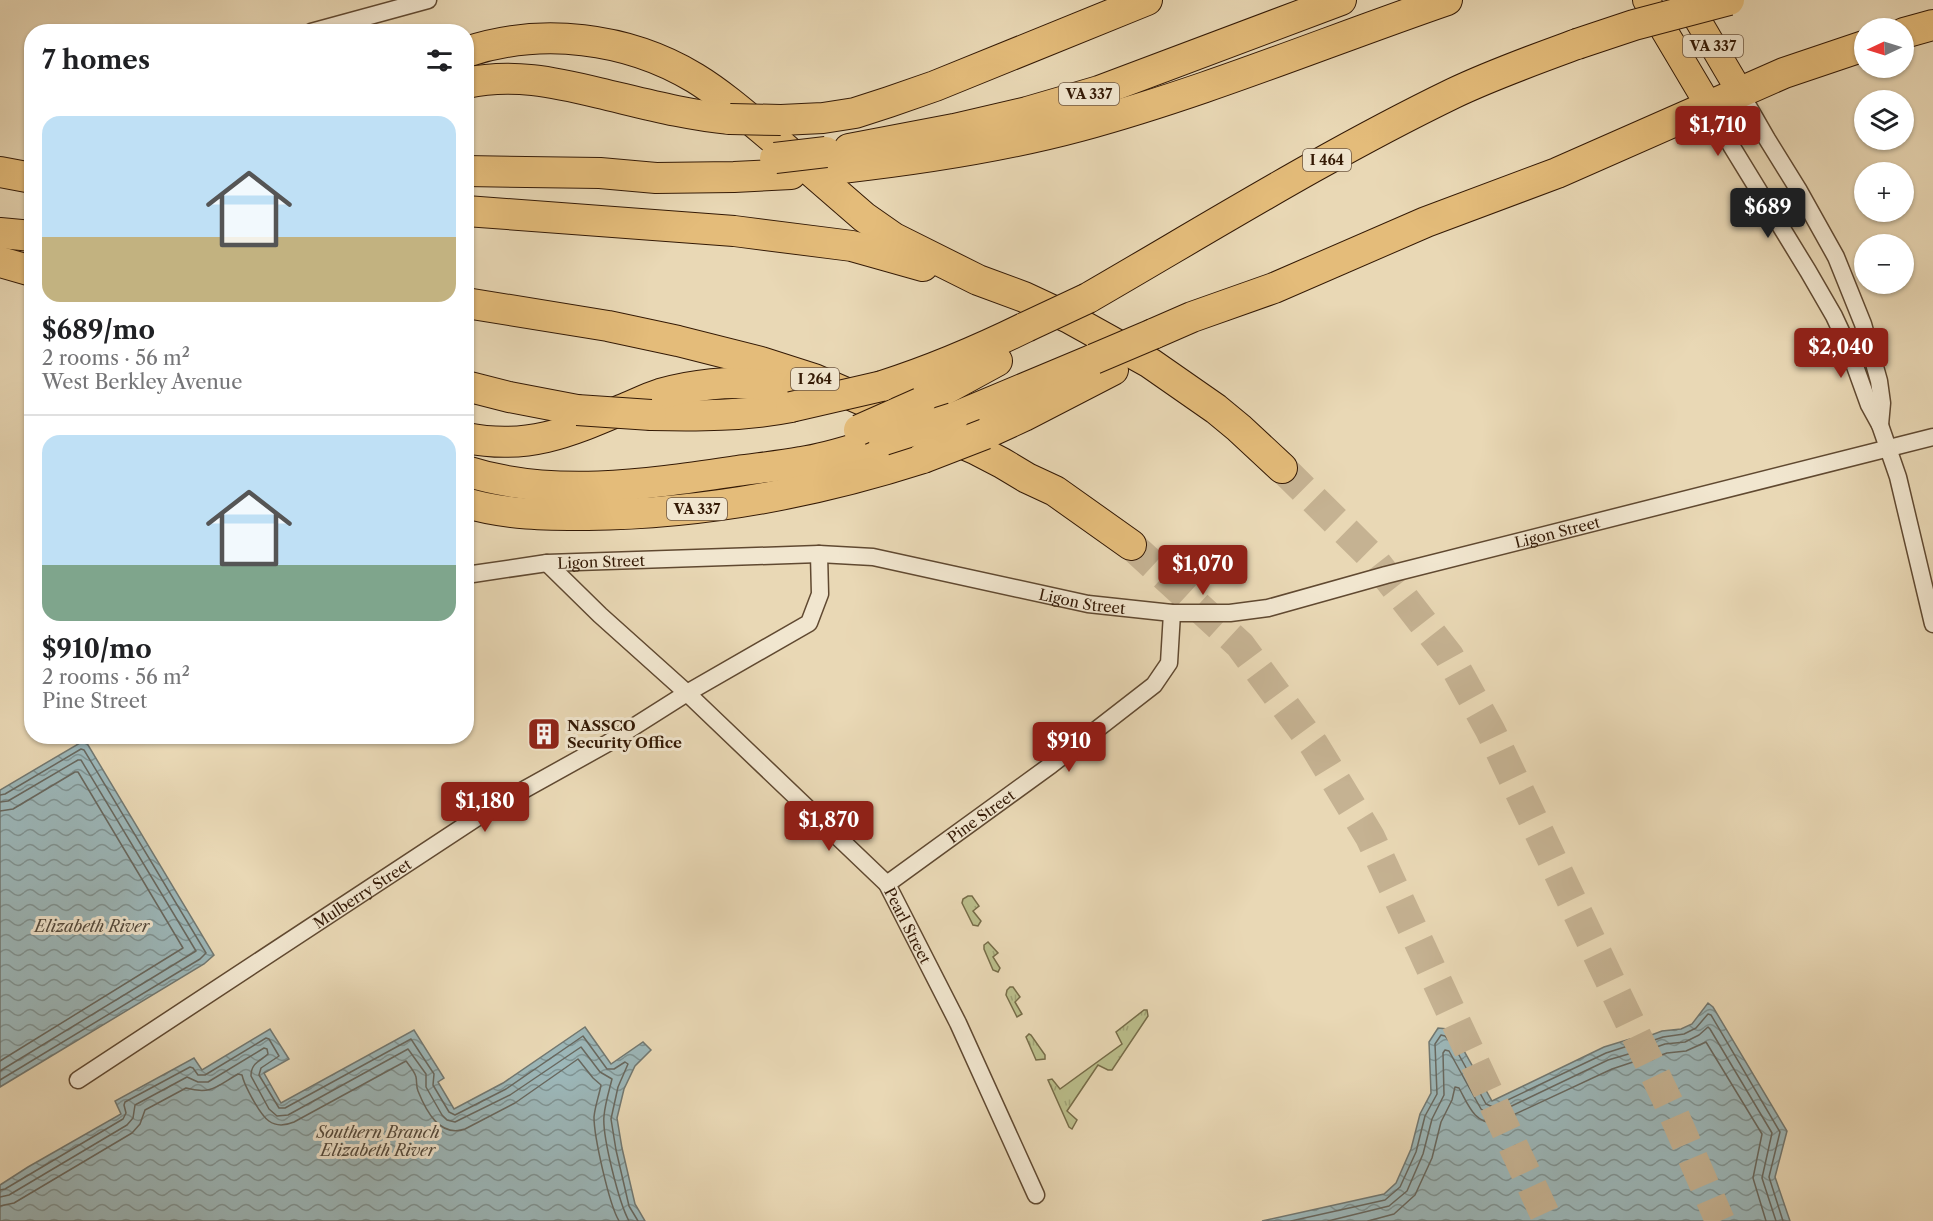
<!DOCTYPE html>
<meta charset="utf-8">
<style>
:root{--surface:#fff;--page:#f2f2f2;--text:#202124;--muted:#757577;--line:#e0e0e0;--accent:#8f2418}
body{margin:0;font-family:"Libre Caslon Text",serif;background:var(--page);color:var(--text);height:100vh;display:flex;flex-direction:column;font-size:22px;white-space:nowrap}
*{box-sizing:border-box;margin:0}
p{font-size:20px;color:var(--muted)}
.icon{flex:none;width:33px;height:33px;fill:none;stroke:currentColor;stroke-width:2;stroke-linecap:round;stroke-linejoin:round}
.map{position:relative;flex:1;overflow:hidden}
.panel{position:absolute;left:24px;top:24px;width:450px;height:720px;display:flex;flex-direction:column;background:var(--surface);border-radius:24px;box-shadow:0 2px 4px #0004}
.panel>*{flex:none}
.needle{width:39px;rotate:266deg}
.buttons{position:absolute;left:1854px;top:18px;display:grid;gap:12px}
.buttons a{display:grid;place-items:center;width:60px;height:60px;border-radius:50%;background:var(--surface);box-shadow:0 2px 4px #0004;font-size:30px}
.price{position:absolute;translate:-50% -51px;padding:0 14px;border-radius:6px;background:var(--accent);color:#fff;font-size:20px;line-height:39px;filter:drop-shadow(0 2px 3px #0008)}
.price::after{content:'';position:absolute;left:50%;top:36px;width:18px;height:14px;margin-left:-9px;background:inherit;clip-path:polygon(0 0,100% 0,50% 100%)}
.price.current{background:#222;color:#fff}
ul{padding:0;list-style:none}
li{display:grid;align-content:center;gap:12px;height:318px;padding:0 18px}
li+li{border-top:2px solid var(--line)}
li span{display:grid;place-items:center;height:186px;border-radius:18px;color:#555}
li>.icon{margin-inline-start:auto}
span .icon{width:108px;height:108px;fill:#fffc;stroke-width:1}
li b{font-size:26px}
h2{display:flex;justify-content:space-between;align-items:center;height:72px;padding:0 18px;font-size:26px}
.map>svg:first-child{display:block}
.grass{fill:url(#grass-tufts);stroke:#766c48;stroke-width:1.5}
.water{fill:url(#water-waves);stroke:#727871;stroke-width:1.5}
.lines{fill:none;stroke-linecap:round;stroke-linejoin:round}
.shore{stroke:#68685f;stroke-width:1.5}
.highway-tunnel{stroke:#c5b292;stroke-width:30;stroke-dasharray:30 15;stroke-linecap:butt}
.street-casing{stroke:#604931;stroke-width:19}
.primary-casing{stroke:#331905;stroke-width:28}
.highway-casing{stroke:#331905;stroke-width:32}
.street{stroke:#f1e6cf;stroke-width:16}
.primary{stroke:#e4bc7a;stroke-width:26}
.highway{stroke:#e4bc7a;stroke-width:30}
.highway-bridge-casing{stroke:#331905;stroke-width:32;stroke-linecap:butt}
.highway-bridge{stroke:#e4bc7a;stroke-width:30}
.labels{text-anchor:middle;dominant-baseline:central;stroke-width:6;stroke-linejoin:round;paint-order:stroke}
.shield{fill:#f1e6cf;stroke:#6c5642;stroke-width:1.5}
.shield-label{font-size:14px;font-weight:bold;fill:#331905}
.street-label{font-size:15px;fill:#331905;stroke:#f1e6cf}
.poi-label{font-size:15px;font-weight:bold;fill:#331905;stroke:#f1e6cf;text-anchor:start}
.water-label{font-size:16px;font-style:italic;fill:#52483b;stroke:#f1e6cf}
</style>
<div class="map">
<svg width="1933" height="1221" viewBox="0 0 1933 1221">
<defs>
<pattern id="grass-tufts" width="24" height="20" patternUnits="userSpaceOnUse" patternTransform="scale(1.5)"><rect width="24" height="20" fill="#babe8b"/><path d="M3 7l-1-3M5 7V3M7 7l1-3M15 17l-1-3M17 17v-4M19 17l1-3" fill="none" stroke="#a0a376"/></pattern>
<pattern id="water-waves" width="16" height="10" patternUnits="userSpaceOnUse" patternTransform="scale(1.5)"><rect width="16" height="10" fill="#9cb7b9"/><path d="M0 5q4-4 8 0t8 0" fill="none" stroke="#809494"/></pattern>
</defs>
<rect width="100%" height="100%" fill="#e9d8b5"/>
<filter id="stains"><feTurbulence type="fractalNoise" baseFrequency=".00333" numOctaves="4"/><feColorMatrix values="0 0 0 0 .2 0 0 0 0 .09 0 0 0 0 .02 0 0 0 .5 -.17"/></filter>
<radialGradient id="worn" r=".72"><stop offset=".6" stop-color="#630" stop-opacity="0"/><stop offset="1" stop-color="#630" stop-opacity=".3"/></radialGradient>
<g class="grass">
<path d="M968,896H972L979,906L973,911L981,921L978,926L973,925L962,903L963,899Z"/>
<path d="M988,942L998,953L993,957L1000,968L998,972L993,970L984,949V945Z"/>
<path d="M1010,987H1013L1020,997L1015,1002L1022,1014L1017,1017L1006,995L1007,990Z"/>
<path d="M1144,1010H1147L1148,1016L1112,1070H1108L1098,1065L1067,1111L1077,1120L1072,1129L1069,1127L1048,1080L1052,1079L1060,1089L1122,1044L1116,1032Z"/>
<path d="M1029,1034L1031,1035L1045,1055V1059L1036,1060L1026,1037Z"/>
</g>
<g class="water">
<path d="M85,740L214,955L204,964L0,1087V790Z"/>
<path d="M1708,1003L1713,1007L1787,1131L1775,1177L1790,1221H1262L1384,1194L1396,1183L1411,1149L1420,1114L1431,1093L1429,1042L1438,1028L1448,1029L1459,1042L1492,1101L1604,1047L1630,1039L1638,1040L1662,1031L1681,1029L1692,1024Z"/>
<path d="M585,1027L611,1064L643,1042L651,1050L635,1066L624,1089L617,1118L622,1148L635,1204L645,1221H0V1185L28,1167L121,1114L115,1101L194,1058L202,1070L270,1029L289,1059L264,1073L281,1103L414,1030L444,1078L438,1082L454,1109L503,1083Z"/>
</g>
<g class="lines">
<g class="shore">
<path d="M0,795L5,794L81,749L84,750L206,953L200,959L0,1080"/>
<path d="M0,802L8,801L78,760H81L196,951L0,1071"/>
<path d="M0,811L13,809L75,772H78L183,948L0,1061"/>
<path d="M0,1190L5,1189L123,1119L126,1113L124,1105L125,1102L190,1067L193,1068L198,1075H205L266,1038L269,1039L279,1056L261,1068L259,1075L279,1108H285L411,1039L434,1074L433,1085L449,1112L455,1115L506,1089L583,1036L607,1069H614L625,1062L628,1064L618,1087L611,1119L616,1150L629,1206L638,1221"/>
<path d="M0,1197L9,1195L127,1125L133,1118L135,1105L187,1077L198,1082H208L264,1048L267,1049L268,1054C260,1061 251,1063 251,1076L269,1109L277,1116L288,1115L408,1049L426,1074V1087L442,1115L447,1120L455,1122L510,1095L581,1047L600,1072L612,1079C609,1091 605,1104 604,1116C602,1136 619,1203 629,1221"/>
<path d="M0,1206L14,1203L132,1133L140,1124L145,1110L186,1088C212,1095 217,1086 238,1074L242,1075C244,1084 248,1090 252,1098C262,1115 270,1132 294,1122L406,1061C409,1065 415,1072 416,1077C417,1082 416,1086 418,1091C426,1111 440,1138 465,1129L515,1103L578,1059L593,1078L601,1085C599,1096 595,1106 594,1117C594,1137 609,1204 619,1221"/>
<path d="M1291,1221L1385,1200L1400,1187L1416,1152L1425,1116L1437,1094L1435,1044L1441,1035L1445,1036L1454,1046L1486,1104L1493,1107L1606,1053L1631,1045H1640L1663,1037L1684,1034L1696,1028L1708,1014L1711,1015L1780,1132L1769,1177L1783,1221"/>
<path d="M1328,1221L1389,1206L1407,1191L1423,1154L1432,1119L1444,1095L1443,1053L1445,1050L1449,1051L1481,1109L1488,1114H1495L1608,1060L1632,1053L1642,1052L1665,1044L1685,1042L1699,1035L1708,1027L1710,1029L1772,1133L1762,1178L1776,1221"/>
<path d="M1368,1221L1394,1214L1415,1195L1432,1158L1441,1122L1452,1100L1455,1087L1459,1088C1468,1104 1474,1124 1496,1123L1612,1069L1633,1062L1645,1061L1667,1053L1686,1051L1706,1042L1762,1134L1753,1178L1766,1221"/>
</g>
<g class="highway-tunnel">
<path d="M1282,468L1370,555L1449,656L1490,730L1671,1108L1720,1221"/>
<path d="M1131,545L1240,645L1314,745L1370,837L1548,1221"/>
</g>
<defs>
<g id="street">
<path d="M311,32L428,0"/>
<path d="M1740,92L1767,139L1798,189L1836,257L1863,324L1879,381L1882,403L1880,425"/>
<path d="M1709,106L1732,147L1808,271L1834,316L1847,344L1869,405L1880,425L1898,477L1933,624"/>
<path id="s1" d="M547,563L600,615L687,693L887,884L958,1023L1036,1195"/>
<path id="s2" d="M466,575L547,563L819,554L873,557L1088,604L1172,613H1230L1268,608L1386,575L1933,437"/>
<path id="s3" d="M887,884L1051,765L1154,685L1169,663L1172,613"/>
<path id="s4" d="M78,1080L493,807L608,743L687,693L809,623L820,594L819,554"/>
</g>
<g id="primary">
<path d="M1646,0L1709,106"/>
<path d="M1686,0L1740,92"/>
</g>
<g id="highway">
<path d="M1904,33L1933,25"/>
<path d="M466,52C541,27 627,37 695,78C726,97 753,122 781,145C809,169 836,193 864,217L894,238L978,280L1024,297L1069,318L1150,363L1216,409L1239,428L1282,468"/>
<path d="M466,83C512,73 554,82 599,93C642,103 685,115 730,119"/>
<path d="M781,120L823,118L855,113L889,102L935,86L1147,0"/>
<path d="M849,149L954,129L1027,112L1099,91L1341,0"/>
<path d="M842,168C922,159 1002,147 1080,126C1205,92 1325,42 1447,0"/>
<path d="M466,171L600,173L656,178L734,177L791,174"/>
<path d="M0,172L32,178"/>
<path d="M466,211L734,231L852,246L923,266"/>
<path d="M0,233L32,236"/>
<path d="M0,262L32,271"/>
<path d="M1088,298C1209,228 1328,154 1454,93C1494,74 1536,59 1577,44"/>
<path d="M466,303L608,326L678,341L761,362L814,379L975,449L1002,463L1027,478L1055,491L1131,545"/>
<path d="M1153,334L1192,317L1274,288L1426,222L1557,173L1784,73L1864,46"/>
<path d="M466,386L509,397L577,410"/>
<path d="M882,386C932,370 979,350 1026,327"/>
<path d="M920,403L997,361"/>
<path d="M651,415C698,416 745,416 791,407"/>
<path d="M953,418L1094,359"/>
<path d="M985,434L1024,416L1113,370"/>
<path d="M466,438C527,450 567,433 621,410C634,405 647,398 660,394C692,385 731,380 764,385C780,388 794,393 809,397"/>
<path d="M466,471C553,499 649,484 737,471C758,468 780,466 801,462C829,458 857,448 884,440"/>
<path d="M466,503C506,515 547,515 588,515C703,514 814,493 923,458"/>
</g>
</defs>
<use href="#street" class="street-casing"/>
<use href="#primary" class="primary-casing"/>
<use href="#highway" class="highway-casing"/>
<use href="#street" class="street"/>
<use href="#primary" class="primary"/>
<use href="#highway" class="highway"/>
<defs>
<g id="highway-bridge">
<path d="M1577,44L1634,25L1729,0"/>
<path d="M730,119L781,120"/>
<path d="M775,158L826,152"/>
<path d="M1026,327L1088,298"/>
<path d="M1094,359L1153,334"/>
<path d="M791,407L882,386"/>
<path d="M577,410L651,415"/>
<path d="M859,430L920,403"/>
<path d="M884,440L953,418"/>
<path d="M923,458L985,434"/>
</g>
</defs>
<use href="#highway-bridge" class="highway-bridge-casing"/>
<use href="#highway-bridge" class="highway-bridge"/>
</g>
<defs>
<symbol id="building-square" viewBox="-11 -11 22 22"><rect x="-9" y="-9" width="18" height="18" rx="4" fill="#8f2418" stroke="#f1e6cf"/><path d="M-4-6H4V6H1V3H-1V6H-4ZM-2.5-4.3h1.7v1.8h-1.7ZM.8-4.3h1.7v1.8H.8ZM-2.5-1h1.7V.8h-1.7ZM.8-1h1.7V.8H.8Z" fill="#fff"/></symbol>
</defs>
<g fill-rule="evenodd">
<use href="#building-square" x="525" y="715" width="38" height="38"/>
</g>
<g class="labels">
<g class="shield">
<rect x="1683" y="35" width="60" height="22" rx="4.5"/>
<rect x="1059" y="83" width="60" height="22" rx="4.5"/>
<rect x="1303" y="149" width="48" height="22" rx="4.5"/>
<rect x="791" y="368" width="48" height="22" rx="4.5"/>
<rect x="667" y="498" width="60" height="22" rx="4.5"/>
</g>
<g class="shield-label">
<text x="1713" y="46">VA 337</text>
<text x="1089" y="94">VA 337</text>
<text x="1327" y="160">I 464</text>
<text x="815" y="379">I 264</text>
<text x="697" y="509">VA 337</text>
</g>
<g class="street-label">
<text stroke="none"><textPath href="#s2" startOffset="1108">Ligon Street</textPath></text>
<text stroke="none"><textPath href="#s2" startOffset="136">Ligon Street</textPath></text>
<text stroke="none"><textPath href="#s2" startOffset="622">Ligon Street</textPath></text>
<text stroke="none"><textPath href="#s3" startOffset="116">Pine Street</textPath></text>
<text stroke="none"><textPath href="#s4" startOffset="340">Mulberry Street</textPath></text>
<text stroke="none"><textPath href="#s1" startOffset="514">Pearl Street</textPath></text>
</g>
<g class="poi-label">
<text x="567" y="725">NASSCO<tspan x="567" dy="17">Security Office</tspan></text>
</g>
<g class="water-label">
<text x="92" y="926">Elizabeth River</text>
<text x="378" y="1132">Southern Branch<tspan x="378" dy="18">Elizabeth River</tspan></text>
</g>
</g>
<rect width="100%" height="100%" filter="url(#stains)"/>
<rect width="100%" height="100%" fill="url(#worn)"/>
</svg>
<div class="buttons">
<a><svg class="needle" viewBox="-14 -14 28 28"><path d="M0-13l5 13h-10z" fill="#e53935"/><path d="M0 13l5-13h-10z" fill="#757577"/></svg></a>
<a><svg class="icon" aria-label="layers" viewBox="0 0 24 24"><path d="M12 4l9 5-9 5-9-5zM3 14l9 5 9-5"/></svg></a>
<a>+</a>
<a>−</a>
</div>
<b class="price" style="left:1718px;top:157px">$1,710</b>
<b class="price current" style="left:1768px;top:239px">$689</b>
<b class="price" style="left:1841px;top:379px">$2,040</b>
<b class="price" style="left:1203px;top:596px">$1,070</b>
<b class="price" style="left:1069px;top:773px">$910</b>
<b class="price" style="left:485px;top:833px">$1,180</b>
<b class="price" style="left:829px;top:852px">$1,870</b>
<section class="panel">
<h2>7 homes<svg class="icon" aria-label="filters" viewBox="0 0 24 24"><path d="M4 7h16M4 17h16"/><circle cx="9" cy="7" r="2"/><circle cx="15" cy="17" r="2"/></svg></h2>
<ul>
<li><span style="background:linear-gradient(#bfe0f5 65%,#c2b280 0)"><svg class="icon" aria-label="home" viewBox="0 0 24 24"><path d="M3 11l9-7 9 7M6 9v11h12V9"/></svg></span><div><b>$689/mo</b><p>2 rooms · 56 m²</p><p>West Berkley Avenue</p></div></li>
<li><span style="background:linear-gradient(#bfe0f5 70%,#7fa58c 0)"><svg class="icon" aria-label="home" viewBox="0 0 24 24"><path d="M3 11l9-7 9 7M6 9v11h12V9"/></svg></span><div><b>$910/mo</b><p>2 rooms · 56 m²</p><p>Pine Street</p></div></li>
</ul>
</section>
</div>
